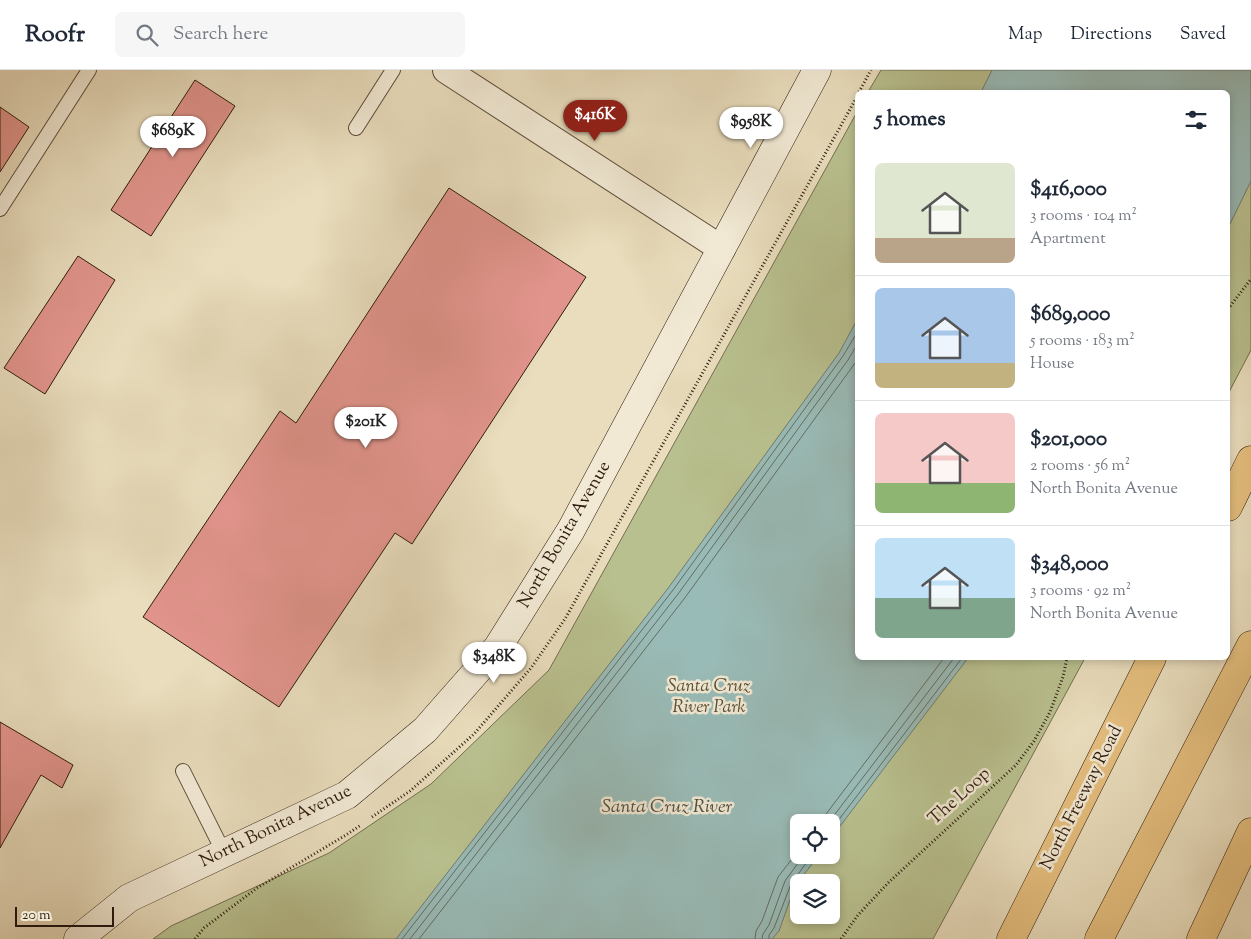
<!DOCTYPE html>
<meta charset="utf-8">
<style>
:root{--surface:#fff;--page:#f6f6f7;--text:#1f2937;--muted:#747a83;--line:#e0e1e3;--accent:#8f2418}
body{margin:0;font-family:"Sorts Mill Goudy",serif;background:var(--page);color:var(--text);height:100vh;display:flex;flex-direction:column;font-size:19px;white-space:nowrap}
*{box-sizing:border-box;margin:0}
p{font-size:16px;color:var(--muted)}
.icon{flex:none;width:28px;height:28px;fill:none;stroke:currentColor;stroke-width:2;stroke-linecap:round;stroke-linejoin:round}
.map{position:relative;flex:1;overflow:hidden}
.details{position:absolute;left:855px;top:20px;width:375px;height:570px;display:flex;flex-direction:column;background:var(--surface);border-radius:8px;box-shadow:0 2px 8px #0003}
.details>*{flex:none}
.buttons{position:absolute;left:790px;top:744px;display:grid;gap:10px}
.buttons a{display:grid;place-items:center;width:50px;height:50px;border-radius:8px;background:var(--surface);box-shadow:0 2px 8px #0003;font-size:25px}
.scale{position:absolute;left:15px;bottom:12px;width:99px;box-sizing:border-box;padding-left:5px;border:2px solid #2f1c0e;border-top:0;font-size:14px;line-height:18px;white-space:nowrap;color:#2f1c0e;-webkit-text-stroke:4px #f1e9d4;paint-order:stroke}
.price{position:absolute;translate:-50% -42px;padding:0 11px;border-radius:18px;background:#fff;color:#222;font-size:16px;line-height:32px;filter:drop-shadow(0 1px 2px #0008)}
.price::after{content:'';position:absolute;left:50%;top:30px;width:15px;height:11px;margin-left:-8px;background:inherit;clip-path:polygon(0 0,100% 0,50% 100%)}
.price.selected{background:var(--accent);color:#fff}
ul{padding:0;list-style:none}
li{display:flex;align-items:center;gap:15px;height:125px;padding:0 20px}
li+li{border-top:1px solid var(--line)}
li span{display:grid;place-items:center;flex:none;width:140px;height:100px;border-radius:8px;color:#555}
li>.icon{margin-inline-start:auto}
span .icon{width:60px;height:60px;fill:#fffc;stroke-width:1}
li b{font-size:21px}
h2{display:flex;justify-content:space-between;align-items:center;height:60px;padding:0 20px;font-size:21px}
header{display:flex;align-items:center;gap:30px;box-sizing:border-box;height:70px;padding:0 25px;background:var(--surface);border-bottom:1px solid var(--line)}
header strong{font-size:24px}
nav{display:flex;gap:28px;margin-inline-start:auto;font-size:18px}
.search{width:350px;height:45px;background:var(--page);display:flex;align-items:center;gap:12px;box-sizing:border-box;padding:0 18px;border-radius:8px;color:var(--muted);font-size:19px}
.map>svg:first-child{display:block}
.green{fill:#b9c08f;stroke:#746e4e;fill-rule:evenodd}
.water{fill:#99bbb7;stroke:#6f7b73}
.lines{fill:none;stroke-linecap:round;stroke-linejoin:round}
.shore{stroke:#646c62;stroke-width:1}
.building{fill:#e1948c;stroke:#2f1c0e}
.lane-casing{stroke:#5e4c3a;stroke-width:16}
.street-casing{stroke:#5e4c3a;stroke-width:28}
.secondary-casing{stroke:#2f1c0e;stroke-width:29}
.primary-casing{stroke:#2f1c0e;stroke-width:29}
.highway-casing{stroke:#2f1c0e;stroke-width:29}
.path{stroke:#2f1c0e;stroke-width:3;stroke-dasharray:1 2.5;stroke-linecap:butt}
.lane{stroke:#f1e9d4;stroke-width:14}
.street{stroke:#f1e9d4;stroke-width:26}
.secondary{stroke:#f1e9d4;stroke-width:28}
.primary{stroke:#e4be7e;stroke-width:28}
.highway{stroke:#e4be7e;stroke-width:28}
.labels{text-anchor:middle;dominant-baseline:central;stroke-width:5;stroke-linejoin:round;paint-order:stroke}
.street-label{font-size:18px;fill:#2f1c0e;stroke:#f1e9d4}
.park-label{font-size:18px;font-style:italic;fill:#584d35;stroke:#f1e9d4}
.water-label{font-size:19px;font-style:italic;fill:#4f4c41;stroke:#f1e9d4}
</style>
<header>
<strong>Roofr</strong>
<div class="search"><svg class="icon" aria-label="search" viewBox="0 0 24 24"><circle cx="10" cy="10" r="6"/><path d="M15 15l6 6"/></svg>Search here</div>
<nav><a>Map</a><a>Directions</a><a>Saved</a></nav>
</header>
<div class="map">
<svg width="1251" height="869" viewBox="0 0 1251 869">
<rect width="100%" height="100%" fill="#e9ddbd"/>
<filter id="stains"><feTurbulence type="fractalNoise" baseFrequency=".004" numOctaves="4"/><feColorMatrix values="0 0 0 0 .2 0 0 0 0 .09 0 0 0 0 .02 0 0 0 .5 -.17"/></filter>
<radialGradient id="worn" r=".72"><stop offset=".6" stop-color="#630" stop-opacity="0"/><stop offset="1" stop-color="#630" stop-opacity=".3"/></radialGradient>
<g class="green">
<path d="M881,0H1251V280L1228,324V22H868Z"/>
<path d="M857,42L858,588H1085L933,869H153L171,856L329,783L431,714L549,600ZM799,752H831V785H799ZM799,812H831V845H799Z"/>
</g>
<g class="water">
<path d="M992,0H1251V111L1228,158V22H981Z"/>
<path d="M857,250L858,588H968L831,768V752H799V785H819L795,816L779,861L772,869H396L669,517L839,283Z"/>
</g>
<g class="lines">
<g class="shore">
<path d="M820,752L944,588"/>
<path d="M829,752L954,588"/>
<path d="M831,760L962,588"/>
<path d="M402,869L673,520L843,286L858,261"/>
<path d="M410,869L678,524L848,290L858,273"/>
<path d="M419,869L684,529L858,289"/>
<path d="M755,869L756,861L762,851L778,807L799,780"/>
<path d="M762,869L763,864L769,855L785,811L804,785"/>
<path d="M769,869V865L774,858L791,814L812,785"/>
</g>
</g>
<g class="building">
<path d="M195,10L235,36L151,166L111,140Z"/>
<path d="M0,37L29,57L0,102Z"/>
<path d="M449,118L586,207L412,474L395,463L279,637L143,547L280,341L296,353Z"/>
<path d="M78,186L115,210L45,324L4,298Z"/>
<path d="M0,652L73,695L62,718L41,705L0,778Z"/>
</g>
<g class="lines">
<defs>
<g id="lane">
<path d="M356,58L393,0"/>
<path d="M0,139L89,0"/>
<path d="M183,701L224,783"/>
</g>
<path id="street" d="M446,0L722,179"/>
<path id="secondary" d="M78,869L129,828L347,725L425,660L498,577L571,460L817,0"/>
<g id="primary">
<path d="M1228,437L1251,390"/>
<path d="M1011,869L1152,588"/>
</g>
<g id="highway">
<path d="M1099,869L1251,575"/>
<path d="M1201,869L1251,762"/>
</g>
</defs>
<use href="#lane" class="lane-casing"/>
<use href="#street" class="street-casing"/>
<use href="#secondary" class="secondary-casing"/>
<use href="#primary" class="primary-casing"/>
<use href="#highway" class="highway-casing"/>
<g class="path">
<path d="M859,22L871,0"/>
<path d="M1228,239L1251,209"/>
<path d="M372,747L410,721L474,664L531,598L565,549L858,25"/>
<path d="M195,869L204,858L257,818L346,765L361,755"/>
<path d="M841,869L858,845L889,812L1016,695L1034,671L1050,642L1063,607L1067,588"/>
</g>
<use href="#lane" class="lane"/>
<use href="#street" class="street"/>
<use href="#secondary" class="secondary"/>
<use href="#primary" class="primary"/>
<use href="#highway" class="highway"/>
</g>
<g class="labels">
<g class="street-label">
<text transform="translate(565 465) rotate(-60)">North Bonita Avenue</text>
<text transform="translate(960 727) rotate(-42)">The Loop</text>
<text transform="translate(1082 728) rotate(-63)">North Freeway Road</text>
<text transform="translate(276 757) rotate(-26)">North Bonita Avenue</text>
</g>
<g class="park-label">
<text x="709" y="617">Santa Cruz<tspan x="709" dy="21">River Park</tspan></text>
</g>
<g class="water-label">
<text x="667" y="737">Santa Cruz River</text>
</g>
</g>
<rect width="100%" height="100%" filter="url(#stains)"/>
<rect width="100%" height="100%" fill="url(#worn)"/>
</svg>
<div class="buttons">
<a><svg class="icon" aria-label="locate" viewBox="0 0 24 24"><circle cx="12" cy="12" r="6"/><path d="M12 2v4M12 18v4M2 12h4M18 12h4"/></svg></a>
<a><svg class="icon" aria-label="layers" viewBox="0 0 24 24"><path d="M12 4l9 5-9 5-9-5zM3 14l9 5 9-5"/></svg></a>
</div>
<div class="scale">20 m</div>
<b class="price selected" style="left:595px;top:72px">$416K</b>
<b class="price" style="left:751px;top:79px">$958K</b>
<b class="price" style="left:173px;top:88px">$689K</b>
<b class="price" style="left:366px;top:379px">$201K</b>
<b class="price" style="left:494px;top:614px">$348K</b>
<section class="details">
<h2>5 homes<svg class="icon" aria-label="filters" viewBox="0 0 24 24"><path d="M4 7h16M4 17h16"/><circle cx="9" cy="7" r="2"/><circle cx="15" cy="17" r="2"/></svg></h2>
<ul>
<li><span style="background:linear-gradient(#dfe7d0 75%,#b9a48a 0)"><svg class="icon" aria-label="home" viewBox="0 0 24 24"><path d="M3 11l9-7 9 7M6 9v11h12V9"/></svg></span><div><b>$416,000</b><p>3 rooms · 104 m²</p><p>Apartment</p></div></li>
<li><span style="background:linear-gradient(#a9c7e8 75%,#c2b280 0)"><svg class="icon" aria-label="home" viewBox="0 0 24 24"><path d="M3 11l9-7 9 7M6 9v11h12V9"/></svg></span><div><b>$689,000</b><p>5 rooms · 183 m²</p><p>House</p></div></li>
<li><span style="background:linear-gradient(#f6c9c9 70%,#8fb573 0)"><svg class="icon" aria-label="home" viewBox="0 0 24 24"><path d="M3 11l9-7 9 7M6 9v11h12V9"/></svg></span><div><b>$201,000</b><p>2 rooms · 56 m²</p><p>North Bonita Avenue</p></div></li>
<li><span style="background:linear-gradient(#bfe0f5 60%,#7fa58c 0)"><svg class="icon" aria-label="home" viewBox="0 0 24 24"><path d="M3 11l9-7 9 7M6 9v11h12V9"/></svg></span><div><b>$348,000</b><p>3 rooms · 92 m²</p><p>North Bonita Avenue</p></div></li>
</ul>
</section>
</div>
